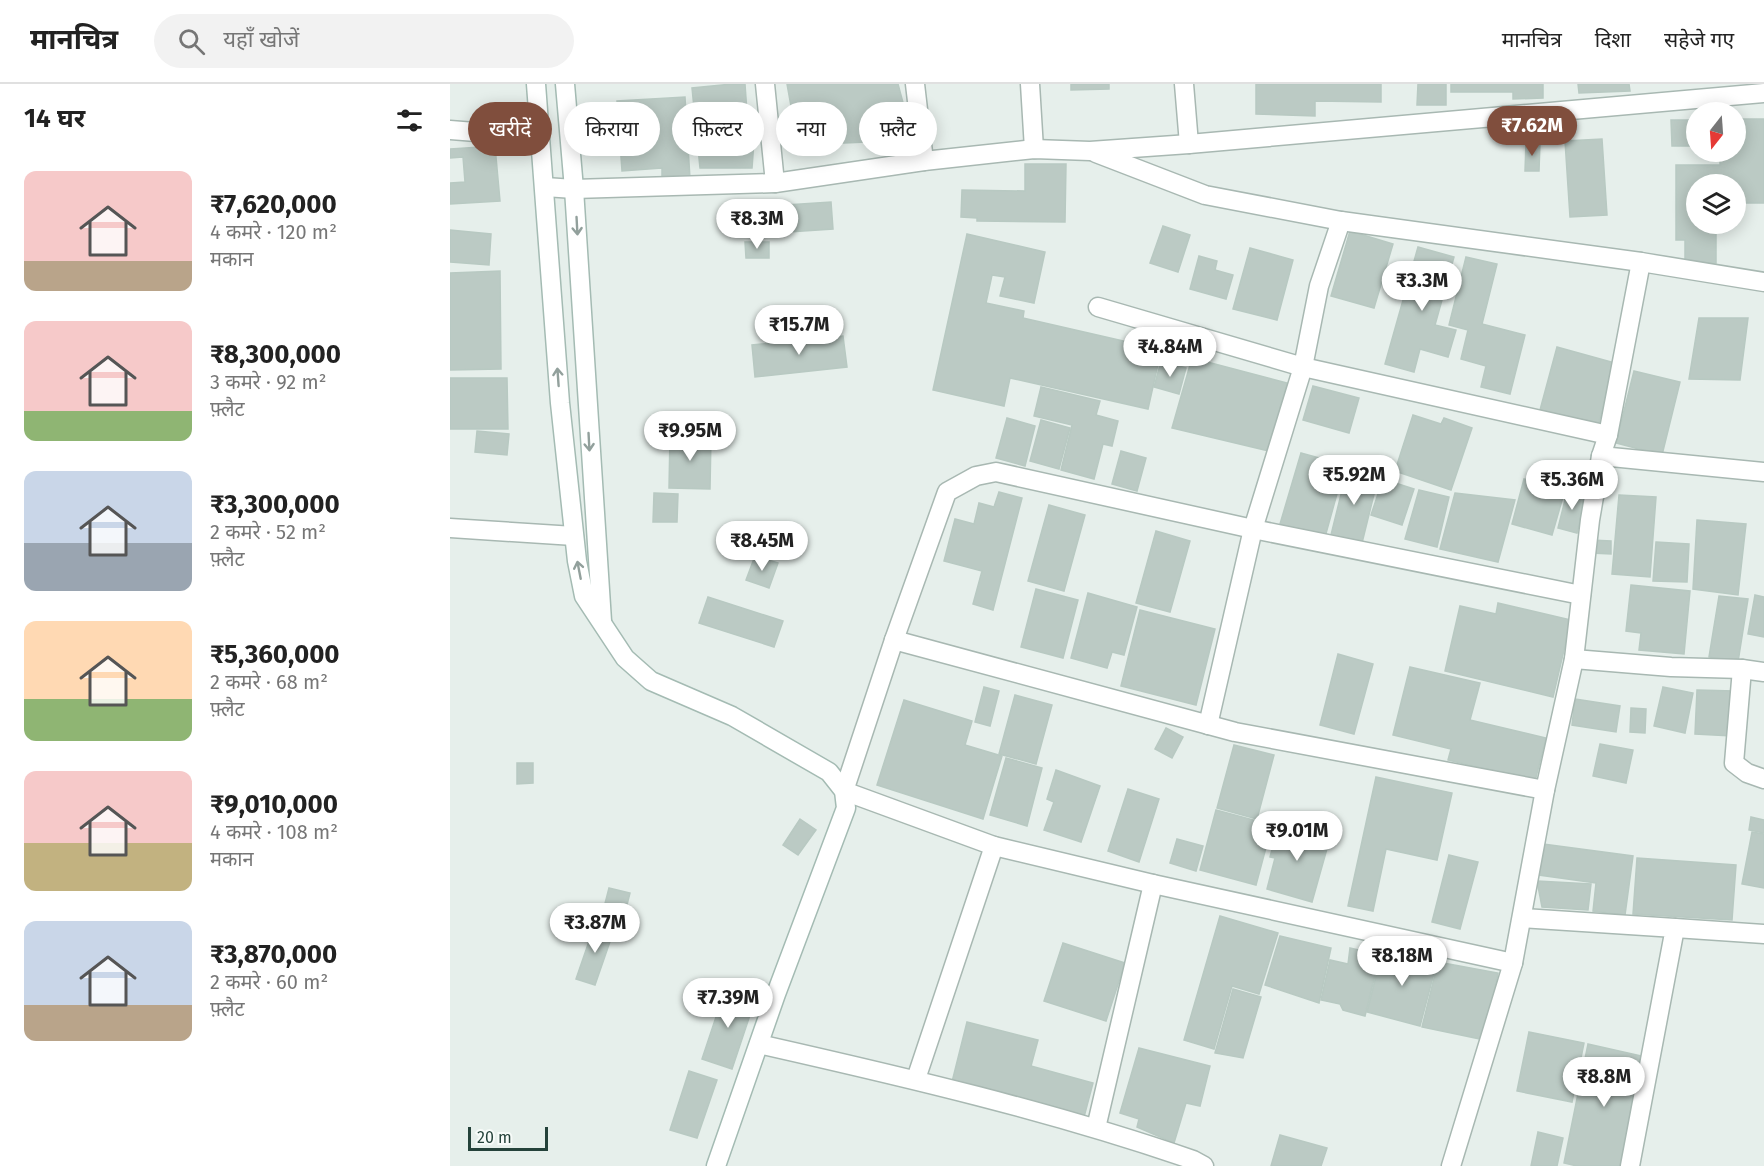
<!DOCTYPE html>
<html lang="hi">
<meta charset="utf-8">
<style>
:root{--surface:#fff;--page:#f2f2f2;--text:#222;--muted:#767676;--line:#e0e0e0;--accent:#804e3d}
body{margin:0;font-family:"Fira Sans","Noto Sans Devanagari",sans-serif;background:var(--page);color:var(--text);height:100vh;display:flex;flex-direction:column;font-size:22px;white-space:nowrap}
*{box-sizing:border-box;margin:0}
p{font-size:20px;color:var(--muted)}
.icon{flex:none;width:33px;height:33px;fill:none;stroke:currentColor;stroke-width:2;stroke-linecap:round;stroke-linejoin:round}
.map{position:relative;flex:1;overflow:hidden}
.panel{display:flex;flex-direction:column;background:var(--surface);width:450px}
.panel>*{flex:none}
.hud{position:absolute;left:18px;top:18px;width:570px;height:54px;display:flex;gap:12px}
.needle{width:39px;rotate:197deg}
.buttons{position:absolute;left:1236px;top:18px;display:grid;gap:12px}
.buttons a{display:grid;place-items:center;width:60px;height:60px;border-radius:50%;background:var(--surface);box-shadow:0 3px 15px #0003;font-size:30px}
.scale{position:absolute;left:18px;bottom:15px;width:80px;box-sizing:border-box;padding-left:6px;border:3px solid #24423a;border-top:0;font-size:16px;line-height:21px;white-space:nowrap;color:#24423a;-webkit-text-stroke:4px #f7fbf9;paint-order:stroke}
.price{position:absolute;translate:-50% -51px;padding:0 14px;border-radius:21px;background:#fff;color:#222;font-size:20px;line-height:39px;filter:drop-shadow(0 2px 3px #0008)}
.price::after{content:'';position:absolute;left:50%;top:36px;width:18px;height:14px;margin-left:-9px;background:inherit;clip-path:polygon(0 0,100% 0,50% 100%)}
.price.on{background:var(--accent);color:#fff}
ul{padding:0;list-style:none}
li{display:flex;align-items:center;gap:18px;height:150px;padding:0 24px}
li span{display:grid;place-items:center;flex:none;width:168px;height:120px;border-radius:12px;color:#555}
li>.icon{margin-inline-start:auto}
span .icon{width:72px;height:72px;fill:#fffc;stroke-width:1}
li b{font-size:26px}
h2{display:flex;justify-content:space-between;align-items:center;height:72px;padding:0 24px;font-size:26px}
.tag{padding:0 21px;border-radius:27px;background:var(--surface);box-shadow:0 3px 15px #0003;font-size:21px;line-height:54px}
.tag.on{background:var(--accent);color:#fff}
header{display:flex;align-items:center;gap:36px;box-sizing:border-box;height:84px;padding:0 30px;background:var(--surface);border-bottom:2px solid var(--line)}
header strong{font-size:28px}
nav{display:flex;gap:33px;margin-inline-start:auto;font-size:21px}
.search{width:420px;height:54px;background:var(--page);display:flex;align-items:center;gap:15px;box-sizing:border-box;padding:0 21px;border-radius:33px;color:var(--muted);font-size:22px}
main{display:flex;flex:1;min-height:0}
.map>svg:first-child{display:block}
.building{fill:#bbcac4;stroke:#b8c9c2;stroke-width:1.5}
.lines{fill:none;stroke-linecap:round;stroke-linejoin:round}
.street-casing{stroke:#a8b8b2;stroke-width:21}
.secondary-casing{stroke:#a4bbb3;stroke-width:21}
.street{stroke:#fff;stroke-width:18}
.secondary{stroke:#fff;stroke-width:18}
.oneway{stroke:#92a09c}
</style>
<header>
<strong>मानचित्र</strong>
<div class="search"><svg class="icon" aria-label="search" viewBox="0 0 24 24"><circle cx="10" cy="10" r="6"/><path d="M15 15l6 6"/></svg>यहाँ खोजें</div>
<nav><a>मानचित्र</a><a>दिशा</a><a>सहेजे गए</a></nav>
</header>
<main>
<section class="panel">
<h2>14 घर<svg class="icon" aria-label="filters" viewBox="0 0 24 24"><path d="M4 7h16M4 17h16"/><circle cx="9" cy="7" r="2"/><circle cx="15" cy="17" r="2"/></svg></h2>
<ul>
<li><span style="background:linear-gradient(#f6c9c9 75%,#b9a48a 0)"><svg class="icon" aria-label="home" viewBox="0 0 24 24"><path d="M3 11l9-7 9 7M6 9v11h12V9"/></svg></span><div><b>₹7,620,000</b><p>4 कमरे · 120 m²</p><p>मकान</p></div></li>
<li><span style="background:linear-gradient(#f6c9c9 75%,#8fb573 0)"><svg class="icon" aria-label="home" viewBox="0 0 24 24"><path d="M3 11l9-7 9 7M6 9v11h12V9"/></svg></span><div><b>₹8,300,000</b><p>3 कमरे · 92 m²</p><p>फ़्लैट</p></div></li>
<li><span style="background:linear-gradient(#c9d6e8 60%,#9aa5b1 0)"><svg class="icon" aria-label="home" viewBox="0 0 24 24"><path d="M3 11l9-7 9 7M6 9v11h12V9"/></svg></span><div><b>₹3,300,000</b><p>2 कमरे · 52 m²</p><p>फ़्लैट</p></div></li>
<li><span style="background:linear-gradient(#ffd9b3 65%,#8fb573 0)"><svg class="icon" aria-label="home" viewBox="0 0 24 24"><path d="M3 11l9-7 9 7M6 9v11h12V9"/></svg></span><div><b>₹5,360,000</b><p>2 कमरे · 68 m²</p><p>फ़्लैट</p></div></li>
<li><span style="background:linear-gradient(#f6c9c9 60%,#c2b280 0)"><svg class="icon" aria-label="home" viewBox="0 0 24 24"><path d="M3 11l9-7 9 7M6 9v11h12V9"/></svg></span><div><b>₹9,010,000</b><p>4 कमरे · 108 m²</p><p>मकान</p></div></li>
<li><span style="background:linear-gradient(#c9d6e8 70%,#b9a48a 0)"><svg class="icon" aria-label="home" viewBox="0 0 24 24"><path d="M3 11l9-7 9 7M6 9v11h12V9"/></svg></span><div><b>₹3,870,000</b><p>2 कमरे · 60 m²</p><p>फ़्लैट</p></div></li>
</ul>
</section>
<div class="map">
<svg width="1314" height="1082" viewBox="0 0 1314 1082">
<rect width="100%" height="100%" fill="#e6efeb"/>
<g class="building">
<path d="M282,0H295L299,57H304L302,84H250L242,4Z"/>
<path d="M337,0H448L463,56L348,61Z"/>
<path d="M621,0H659V5L621,6Z"/>
<path d="M806,0H931V18L865,17V32L806,30Z"/>
<path d="M968,0H996V21H967Z"/>
<path d="M1001,0H1093V14L1063,15V8H1001Z"/>
<path d="M1128,0H1179L1180,7L1129,9Z"/>
<path d="M235,13L240,95L212,97V84L172,87L167,17Z"/>
<path d="M1286,35H1314V119H1286V100H1246V140H1266V179L1235,180V156H1226V81H1270V68H1286Z"/>
<path d="M1221,36H1246V62H1222Z"/>
<path d="M1152,55L1157,131L1120,133L1115,57Z"/>
<path d="M1076,59H1090L1089,87H1075Z"/>
<path d="M45,62L50,117L0,120V99L15,98L13,73L0,74V65Z"/>
<path d="M575,80H616L615,138L527,137V134L511,133L512,106L575,107Z"/>
<path d="M381,118L383,145L291,151L288,124Z"/>
<path d="M713,142L740,151L728,188L700,179Z"/>
<path d="M0,146L41,150L39,181L0,178Z"/>
<path d="M900,147L943,160L924,224L881,212Z"/>
<path d="M517,150L595,168L584,219L550,212L555,193L542,191L536,219L574,227L573,234L682,259L683,251L713,258L698,325L560,294L554,322L483,306Z"/>
<path d="M295,158H319V174H296Z"/>
<path d="M968,163L1004,173L985,241L1006,246L998,273L970,265L964,288L935,280Z"/>
<path d="M800,164L843,176L827,236L783,225Z"/>
<path d="M749,172L767,177L765,186L783,191L776,215L740,205Z"/>
<path d="M1016,173L1047,180L1032,240L1075,251L1060,310L1031,303L1036,282L1011,275L1018,246L999,241Z"/>
<path d="M50,187L51,285L0,286V189Z"/>
<path d="M1249,234H1298L1290,296L1239,295Z"/>
<path d="M393,252L397,283L305,293L302,261Z"/>
<path d="M1107,263L1165,279L1148,342L1090,326Z"/>
<path d="M742,274L837,299L819,367L722,344Z"/>
<path d="M711,277L736,284L729,310L704,303Z"/>
<path d="M1184,287L1230,298L1212,371L1166,359Z"/>
<path d="M0,294H57L58,345H0Z"/>
<path d="M863,302L909,314L899,349L853,336Z"/>
<path d="M591,303L650,317L646,331L668,337L662,362L653,360L644,395L611,386L622,341L584,332Z"/>
<path d="M963,331L991,340L994,334L1022,344L1001,406L945,387Z"/>
<path d="M557,334L585,342L575,382L546,374Z"/>
<path d="M591,336L620,344L609,385L580,377Z"/>
<path d="M27,347L59,350L57,371L25,368Z"/>
<path d="M220,352L261,353L260,405L219,404Z"/>
<path d="M671,367L696,374L687,407L662,400Z"/>
<path d="M851,369L895,381L875,453L830,440Z"/>
<path d="M898,382L929,390L911,463L880,455Z"/>
<path d="M933,395L964,405L952,441L921,431Z"/>
<path d="M1074,395L1115,406L1102,451L1062,440Z"/>
<path d="M1118,404L1137,410L1127,449L1108,444Z"/>
<path d="M969,406L999,413L987,463L955,455Z"/>
<path d="M549,408L572,414L543,526L523,520L532,487L494,477L505,435L524,440L529,419L544,423Z"/>
<path d="M204,409L228,410L227,438H203Z"/>
<path d="M1005,409L1065,416L1048,478L990,465Z"/>
<path d="M1169,411L1206,413L1200,493L1162,490Z"/>
<path d="M599,421L635,431L614,507L578,497Z"/>
<path d="M1247,436L1296,440L1288,511L1243,505Z"/>
<path d="M706,447L740,457L720,528L686,519Z"/>
<path d="M1141,456L1161,457V470L1141,469Z"/>
<path d="M1206,458L1239,460L1237,498L1203,497Z"/>
<path d="M305,472L328,479L319,504L296,496Z"/>
<path d="M1181,501L1240,507L1234,570L1189,566L1191,549L1176,547Z"/>
<path d="M586,505L628,516L613,574L571,563Z"/>
<path d="M638,509L687,523L674,571L662,568L657,584L621,574Z"/>
<path d="M1305,511L1314,513V553L1298,550Z"/>
<path d="M1269,512L1298,515L1288,578L1259,573Z"/>
<path d="M258,513L333,537L324,563L249,539Z"/>
<path d="M1048,519L1121,536L1103,613L995,587L1010,522L1046,530Z"/>
<path d="M690,526L765,545L746,621L671,602Z"/>
<path d="M888,570L923,580L904,650L870,641Z"/>
<path d="M960,583L1030,599L1020,636L1096,654L1085,697L998,676L1001,665L943,651Z"/>
<path d="M534,603L549,607L540,642L525,638Z"/>
<path d="M1213,603L1243,609L1235,649L1204,642Z"/>
<path d="M1247,606L1284,607L1282,652L1245,650Z"/>
<path d="M565,611L602,621L586,680L549,670Z"/>
<path d="M1125,615L1170,622L1166,648L1122,641Z"/>
<path d="M454,616L522,637L515,661L552,672L533,735L427,701Z"/>
<path d="M1181,624L1196,625L1195,649L1180,648Z"/>
<path d="M716,644L733,653L722,674L705,665Z"/>
<path d="M1150,660L1183,666L1176,699L1143,692Z"/>
<path d="M784,661L824,671L807,735L767,724Z"/>
<path d="M556,674L592,684L577,742L540,731Z"/>
<path d="M67,679H83V699L67,700Z"/>
<path d="M606,686L650,702L631,758L594,746L604,718L597,715Z"/>
<path d="M926,693L1002,709L987,776L936,765L923,827L898,822Z"/>
<path d="M678,705L709,715L689,778L658,767Z"/>
<path d="M766,726L822,741L806,801L750,786Z"/>
<path d="M1301,733L1314,736V749L1299,746Z"/>
<path d="M350,735L366,746L348,771L333,761Z"/>
<path d="M829,739L880,754L862,818L817,805L825,774L820,773Z"/>
<path d="M1302,748L1314,750V804L1292,800Z"/>
<path d="M727,755L753,762L746,787L720,779Z"/>
<path d="M1093,760L1183,772L1175,831L1143,827L1146,799L1089,791Z"/>
<path d="M999,771L1028,778L1010,845L982,838Z"/>
<path d="M1187,774L1286,781L1282,836L1183,830Z"/>
<path d="M1087,797L1141,800L1138,826L1092,823Z"/>
<path d="M159,804L180,809L172,840L151,835Z"/>
<path d="M770,832L828,849L809,910L782,902L764,965L734,956Z"/>
<path d="M145,840L164,846L145,901L126,895Z"/>
<path d="M830,852L881,864L869,919L815,901Z"/>
<path d="M613,859L675,879L656,937L594,917Z"/>
<path d="M900,864L930,871L915,932L893,926L890,920L871,916L880,876L898,880Z"/>
<path d="M933,864L987,878L970,942L917,928Z"/>
<path d="M988,878L1048,889L1035,956L972,943Z"/>
<path d="M783,905L811,913L793,974L765,969Z"/>
<path d="M275,906L305,916L282,985L252,975Z"/>
<path d="M517,938L588,956L581,982L643,999L634,1033L502,998Z"/>
<path d="M1079,948L1134,959L1122,1018L1067,1007Z"/>
<path d="M1138,960L1196,973L1171,1082H1127L1114,1079Z"/>
<path d="M689,964L760,982L750,1022L736,1019L724,1059L687,1043L689,1035L670,1029Z"/>
<path d="M239,987L267,996L247,1054L220,1046Z"/>
<path d="M1088,1048L1113,1054L1107,1082H1081Z"/>
<path d="M830,1051L877,1064L871,1082H821Z"/>
</g>
<g class="lines">
<defs>
<g id="street">
<path d="M315,0L325,99"/>
<path d="M465,0L474,77"/>
<path d="M580,0L584,65"/>
<path d="M734,0L739,60"/>
<path d="M0,46L90,53"/>
<path d="M646,69L755,111L891,137L1191,178L1314,198"/>
<path d="M95,103L124,105L325,99L474,77L584,65L640,67L739,60L1314,9"/>
<path d="M648,223L853,283L1158,351"/>
<path d="M1151,372L1314,388"/>
<path d="M0,444L124,452"/>
<path d="M444,556L785,648L1095,706"/>
<path d="M1124,575L1221,583L1292,585L1314,588"/>
<path d="M1292,585L1284,679L1297,689L1314,695"/>
<path d="M758,641L803,445L853,283L869,202L891,137"/>
<path d="M1072,834L1225,844L1180,1082"/>
<path d="M1225,844L1314,850"/>
<path d="M1063,879L703,800L544,762L394,707L444,556L497,408L526,392L546,388L803,445L1131,511"/>
<path d="M309,960C455,993 601,1027 743,1076L754,1082"/>
<path d="M466,995L544,762"/>
<path d="M646,1044L703,800"/>
<path d="M1001,1082L1063,879L1095,706L1124,575L1140,436L1151,372L1158,351L1191,178"/>
</g>
<g id="secondary">
<path d="M86,0L110,319L127,477L134,512L175,574L201,597L282,632L379,688L394,707L396,724L326,910L266,1082"/>
<path d="M115,0L124,105L152,537"/>
</g>
</defs>
<use href="#street" class="street-casing"/>
<use href="#secondary" class="secondary-casing"/>
<use href="#street" class="street"/>
<use href="#secondary" class="secondary"/>
</g>
<defs><path id="oneway-shaft" d="M-6 0H5M1.5-3L5.5 0L1.5 3" fill="none" stroke-width="1.6" stroke-linecap="round" stroke-linejoin="round" transform="scale(1.5)"/></defs>
<g class="oneway">
<use href="#oneway-shaft" transform="translate(127 142) rotate(87)"/>
<use href="#oneway-shaft" transform="translate(108 293) rotate(-94)"/>
<use href="#oneway-shaft" transform="translate(139 358) rotate(87)"/>
<use href="#oneway-shaft" transform="translate(129 486) rotate(-101)"/>
</g>
</svg>
<div class="buttons">
<a><svg class="needle" viewBox="-14 -14 28 28"><path d="M0-13l5 13h-10z" fill="#e53935"/><path d="M0 13l5-13h-10z" fill="#767676"/></svg></a>
<a><svg class="icon" aria-label="layers" viewBox="0 0 24 24"><path d="M12 4l9 5-9 5-9-5zM3 14l9 5 9-5"/></svg></a>
</div>
<div class="scale">20 m</div>
<b class="price on" style="left:1082px;top:73px">₹7.62M</b>
<b class="price" style="left:307px;top:166px">₹8.3M</b>
<b class="price" style="left:972px;top:228px">₹3.3M</b>
<b class="price" style="left:349px;top:272px">₹15.7M</b>
<b class="price" style="left:720px;top:294px">₹4.84M</b>
<b class="price" style="left:240px;top:378px">₹9.95M</b>
<b class="price" style="left:904px;top:422px">₹5.92M</b>
<b class="price" style="left:1122px;top:427px">₹5.36M</b>
<b class="price" style="left:312px;top:488px">₹8.45M</b>
<b class="price" style="left:847px;top:778px">₹9.01M</b>
<b class="price" style="left:145px;top:870px">₹3.87M</b>
<b class="price" style="left:952px;top:903px">₹8.18M</b>
<b class="price" style="left:278px;top:945px">₹7.39M</b>
<b class="price" style="left:1154px;top:1024px">₹8.8M</b>
<div class="hud">
<a class="tag on">खरीदें</a>
<a class="tag">किराया</a>
<a class="tag">फ़िल्टर</a>
<a class="tag">नया</a>
<a class="tag">फ़्लैट</a>
</div>
</div>
</main>
